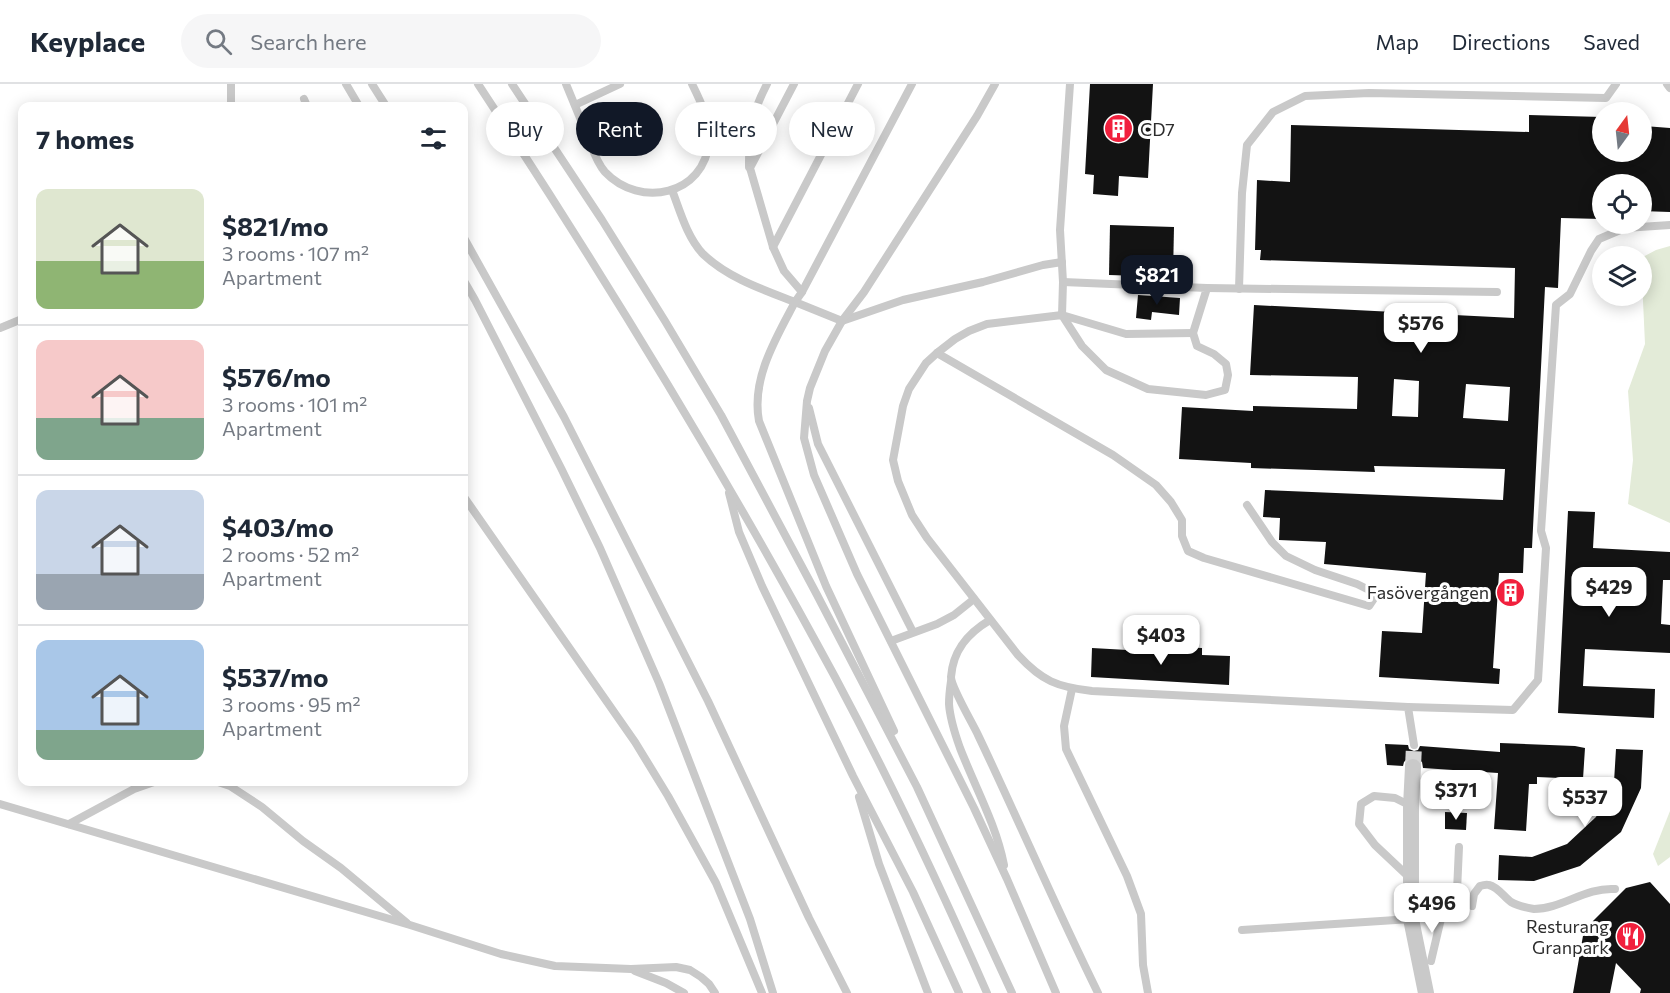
<!DOCTYPE html>
<meta charset="utf-8">
<style>
:root{--surface:#fff;--page:#f6f6f7;--text:#1f2937;--muted:#747a83;--line:#e0e1e3;--accent:#111827}
body{margin:0;font-family:Commissioner,sans-serif;background:var(--page);color:var(--text);height:100vh;display:flex;flex-direction:column;font-size:22px;white-space:nowrap}
*{box-sizing:border-box;margin:0}
p{font-size:20px;color:var(--muted)}
.icon{flex:none;width:33px;height:33px;fill:none;stroke:currentColor;stroke-width:2;stroke-linecap:round;stroke-linejoin:round}
.map{position:relative;flex:1;overflow:hidden}
.sheet{position:absolute;left:18px;top:18px;width:450px;height:684px;display:flex;flex-direction:column;background:var(--surface);border-radius:12px;box-shadow:0 3px 15px #0003}
.sheet>*{flex:none}
.top-card{position:absolute;left:486px;top:18px;width:570px;height:54px;display:flex;gap:12px}
.needle{width:39px;rotate:15deg}
.fabs{position:absolute;left:1592px;top:18px;display:grid;gap:12px}
.fabs a{display:grid;place-items:center;width:60px;height:60px;border-radius:50%;background:var(--surface);box-shadow:0 3px 15px #0003;font-size:30px}
.price{position:absolute;translate:-50% -51px;padding:0 14px;border-radius:12px;background:#fff;color:#222;font-size:20px;line-height:39px;filter:drop-shadow(0 2px 3px #0008)}
.price::after{content:'';position:absolute;left:50%;top:36px;width:18px;height:14px;margin-left:-9px;background:inherit;clip-path:polygon(0 0,100% 0,50% 100%)}
.price.on{background:var(--accent);color:#fff}
ul{padding:0;list-style:none}
li{display:flex;align-items:center;gap:18px;height:150px;padding:0 18px}
li+li{border-top:2px solid var(--line)}
li span{display:grid;place-items:center;flex:none;width:168px;height:120px;border-radius:12px;color:#555}
li>.icon{margin-inline-start:auto}
span .icon{width:72px;height:72px;fill:#fffc;stroke-width:1}
li b{font-size:26px}
h2{display:flex;justify-content:space-between;align-items:center;height:72px;padding:0 18px;font-size:26px}
.pill{padding:0 21px;border-radius:27px;background:var(--surface);box-shadow:0 3px 15px #0003;font-size:21px;line-height:54px}
.pill.on{background:var(--accent);color:#fff}
header{display:flex;align-items:center;gap:36px;box-sizing:border-box;height:84px;padding:0 30px;background:var(--surface);border-bottom:2px solid var(--line)}
header strong{font-size:28px}
nav{display:flex;gap:33px;margin-inline-start:auto;font-size:21px}
.search{width:420px;height:54px;background:var(--page);display:flex;align-items:center;gap:15px;box-sizing:border-box;padding:0 21px;border-radius:33px;color:var(--muted);font-size:22px}
.map>svg:first-child{display:block}
.green{fill:#e3ebd8}
.building{fill:#131313;fill-rule:evenodd}
.lines{fill:none;stroke-linecap:round;stroke-linejoin:round}
.street-tunnel{stroke:#d5d5d5;stroke-width:16;stroke-dasharray:16 8;stroke-linecap:butt}
.lane{stroke:#c9c9c9;stroke-width:8}
.street{stroke:#c9c9c9;stroke-width:16}
.labels{text-anchor:middle;dominant-baseline:central;stroke-width:6;stroke-linejoin:round;paint-order:stroke}
.poi-label{font-size:18px;fill:#2c2c2c;stroke:#fff;text-anchor:end}
</style>
<header>
<strong>Keyplace</strong>
<div class="search"><svg class="icon" aria-label="search" viewBox="0 0 24 24"><circle cx="10" cy="10" r="6"/><path d="M15 15l6 6"/></svg>Search here</div>
<nav><a>Map</a><a>Directions</a><a>Saved</a></nav>
</header>
<div class="map">
<svg width="1670" height="909" viewBox="0 0 1670 909">
<rect width="100%" height="100%" fill="#fff"/>
<g class="green">
<path d="M1670,162V439L1628,420L1633,376L1628,307L1645,260L1641,174L1656,166Z"/>
<path d="M1670,727V773L1658,782L1653,770Z"/>
</g>
<g class="building">
<path d="M1090,0H1153L1148,94L1119,92L1118,112L1093,110L1094,91L1085,90Z"/>
<path d="M1529,31L1602,33V68H1643L1644,42L1670,44V128L1641,127V100H1602V135L1561,134L1558,204L1545,203L1532,464H1524L1523,489H1499L1493,584L1500,585L1499,600L1379,593L1382,547L1422,549L1426,489L1324,480L1326,458L1279,456L1280,434L1263,433L1265,406L1503,416L1505,385L1374,382L1375,388L1251,384V379L1179,375L1182,323L1253,327V322L1357,325L1358,293L1250,291L1254,221L1514,234L1515,184L1260,176L1261,166H1255L1257,96L1290,98L1291,41L1529,48ZM1394,295L1419,297L1418,333L1392,332ZM1466,300L1510,303L1508,337L1463,334Z"/>
<path d="M1110,141L1174,143L1173,193L1109,191Z"/>
<path d="M1138,211L1180,214L1179,231L1152,228L1151,236L1136,234Z"/>
<path d="M1568,427L1595,428L1593,464L1670,468V496H1663L1661,540L1670,541V569L1585,565L1583,602L1655,605L1654,634L1558,629Z"/>
<path d="M1181,563L1202,564V571L1230,572L1229,601L1091,593L1092,564L1181,569Z"/>
<path d="M1500,659L1575,662L1585,664L1583,695L1537,693V700H1529L1526,747L1494,745L1498,689L1423,684L1422,678L1414,673L1408,674L1404,678L1403,682L1387,681L1385,660L1408,661L1409,665L1414,667L1418,666L1420,662L1500,668Z"/>
<path d="M1616,665L1643,666L1641,704L1621,748L1580,782L1534,797L1498,796L1499,771L1532,773L1567,760L1596,733L1614,698Z"/>
<path d="M1445,728L1467,729L1466,746L1445,745Z"/>
<path d="M1650,798L1670,820V909H1640L1641,905L1616,879L1610,909H1573L1584,846L1626,804Z"/>
</g>
<g class="lines">
<path class="street-tunnel" d="M1413,683L1414,661"/>
<g class="lane">
<path d="M231,0V22"/>
<path d="M346,0L359,22"/>
<path d="M372,0L386,22"/>
<path d="M478,0C605,193 725,389 835,593C890,696 940,802 987,909"/>
<path d="M512,0L602,136L665,237L721,331L816,509L917,703L1012,909"/>
<path d="M566,0C573,17 580,34 587,51C592,63 596,78 605,88C640,125 705,111 709,57C710,37 701,18 692,0"/>
<path d="M794,0L750,84L773,163L784,187L802,208"/>
<path d="M912,0L802,208L795,218L842,237L903,216L983,198L1043,181L1062,178"/>
<path d="M995,0L977,32L864,208L842,237L825,267L810,304L807,317L804,354L814,391L857,490L974,724L1007,795L1056,909"/>
<path d="M1070,0L1060,146L1063,198L1062,231L1126,250L1193,249"/>
<path d="M1667,0L1670,4"/>
<path d="M304,15L307,22"/>
<path d="M575,21L620,0"/>
<path d="M749,83C749,47 750,33 767,0"/>
<path d="M672,106C680,127 687,153 703,170C728,194 764,206 795,218C776,254 751,295 759,337L826,502L894,647"/>
<path d="M464,154L564,333L708,617L809,834L847,909"/>
<path d="M773,163L858,0"/>
<path d="M464,197L475,216L561,384L600,464L659,599L750,835L773,909"/>
<path d="M1063,198L1207,204L1193,249L1197,262L1214,270L1226,280L1228,291L1225,306L1206,311L1148,305L1106,286L1082,262L1062,231L987,240L969,247L955,255L937,269L926,279L909,305L903,322L893,376L898,397L912,431L927,454L1018,571C1042,597 1057,603 1092,607L1408,623L1414,661"/>
<path d="M1207,204L1497,208"/>
<path d="M1239,205L1242,109L1247,61L1273,28L1305,12L1369,9L1606,14L1616,0"/>
<path d="M0,244L22,235"/>
<path d="M937,269L1113,371L1156,401L1171,418L1182,436V452L1188,467L1204,474L1369,522L1377,510L1357,500L1315,486L1286,472L1272,458L1247,421"/>
<path d="M809,324L818,360L913,548"/>
<path d="M729,409L739,448L762,502L853,692L913,808L959,909"/>
<path d="M464,413L635,658L668,712L716,799L762,909"/>
<path d="M990,536C968,549 953,566 951,593C951,603 973,640 978,651C1019,737 1056,824 1098,909"/>
<path d="M891,557L937,540L954,531L974,515"/>
<path d="M951,597C950,604 949,612 949,620C950,635 955,650 960,664C975,703 996,740 1004,781"/>
<path d="M1072,605L1064,642L1066,665L1127,792L1141,830L1143,881L1148,909"/>
<path d="M1408,623L1513,626L1538,596L1546,464L1541,447L1556,221L1570,210L1591,167L1599,155L1625,144L1670,141"/>
<path d="M218,698L230,702L262,723L303,757L341,784L407,839"/>
<path d="M859,713L879,780L928,909"/>
<path d="M0,720L410,841L501,870L555,882L631,885L676,883L690,886L701,893L709,900L715,909"/>
<path d="M69,740L134,705L154,698"/>
<path d="M1410,794L1375,761L1359,740L1361,720L1374,712L1395,714L1411,722"/>
<path d="M1472,822L1474,810L1480,802C1483,801 1486,800 1489,801C1498,803 1504,813 1511,818C1516,821 1528,824 1534,825C1562,825 1585,803 1615,805"/>
<path d="M1242,846L1411,835"/>
<path d="M1431,877L1443,826L1457,807L1459,763"/>
<path d="M635,887L666,899L684,909"/>
</g>
<path class="street" d="M1413,683L1411,722V835L1426,909"/>
</g>
<defs>
<symbol id="building-disc" viewBox="-11 -11 22 22"><circle r="9.5" fill="#f1203d" stroke="#fff"/><path d="M-4-6H4V6H1V3H-1V6H-4ZM-2.5-4.3h1.7v1.8h-1.7ZM.8-4.3h1.7v1.8H.8ZM-2.5-1h1.7V.8h-1.7ZM.8-1h1.7V.8H.8Z" fill="#fff"/></symbol>
<symbol id="restaurant-disc" viewBox="-11 -11 22 22"><circle r="9.5" fill="#f1203d" stroke="#fff"/><path d="M-5-6h1v4h1v-4h1v4h1v-4h1v5L-1.5 .5V6h-2V.5L-5-1ZM5-6V6H3V1.5H1.5Q1.5-4 5-6Z" fill="#fff"/></symbol>
</defs>
<g fill-rule="evenodd">
<use href="#building-disc" x="1102" y="28" width="33" height="33"/>
<use href="#building-disc" x="1494" y="492" width="33" height="33"/>
<use href="#restaurant-disc" x="1614" y="836" width="33" height="33"/>
</g>
<g class="labels">
<g class="poi-label">
<text x="1140" y="45" text-anchor="start">CD7</text>
<text x="1489" y="508">Fasövergången</text>
<text x="1609" y="842">Resturang<tspan x="1609" dy="21">Granpark</tspan></text>
</g>
</g>
</svg>
<div class="fabs">
<a><svg class="needle" viewBox="-14 -14 28 28"><path d="M0-13l5 13h-10z" fill="#e53935"/><path d="M0 13l5-13h-10z" fill="#747a83"/></svg></a>
<a><svg class="icon" aria-label="locate" viewBox="0 0 24 24"><circle cx="12" cy="12" r="6"/><path d="M12 2v4M12 18v4M2 12h4M18 12h4"/></svg></a>
<a><svg class="icon" aria-label="layers" viewBox="0 0 24 24"><path d="M12 4l9 5-9 5-9-5zM3 14l9 5 9-5"/></svg></a>
</div>
<b class="price on" style="left:1157px;top:222px">$821</b>
<b class="price" style="left:1421px;top:270px">$576</b>
<b class="price" style="left:1609px;top:534px">$429</b>
<b class="price" style="left:1161px;top:582px">$403</b>
<b class="price" style="left:1456px;top:737px">$371</b>
<b class="price" style="left:1585px;top:744px">$537</b>
<b class="price" style="left:1432px;top:850px">$496</b>
<div class="top-card">
<a class="pill">Buy</a>
<a class="pill on">Rent</a>
<a class="pill">Filters</a>
<a class="pill">New</a>
</div>
<section class="sheet">
<h2>7 homes<svg class="icon" aria-label="filters" viewBox="0 0 24 24"><path d="M4 7h16M4 17h16"/><circle cx="9" cy="7" r="2"/><circle cx="15" cy="17" r="2"/></svg></h2>
<ul>
<li><span style="background:linear-gradient(#dfe7d0 60%,#8fb573 0)"><svg class="icon" aria-label="home" viewBox="0 0 24 24"><path d="M3 11l9-7 9 7M6 9v11h12V9"/></svg></span><div><b>$821/mo</b><p>3 rooms · 107 m²</p><p>Apartment</p></div></li>
<li><span style="background:linear-gradient(#f6c9c9 65%,#7fa58c 0)"><svg class="icon" aria-label="home" viewBox="0 0 24 24"><path d="M3 11l9-7 9 7M6 9v11h12V9"/></svg></span><div><b>$576/mo</b><p>3 rooms · 101 m²</p><p>Apartment</p></div></li>
<li><span style="background:linear-gradient(#c9d6e8 70%,#9aa5b1 0)"><svg class="icon" aria-label="home" viewBox="0 0 24 24"><path d="M3 11l9-7 9 7M6 9v11h12V9"/></svg></span><div><b>$403/mo</b><p>2 rooms · 52 m²</p><p>Apartment</p></div></li>
<li><span style="background:linear-gradient(#a9c7e8 75%,#7fa58c 0)"><svg class="icon" aria-label="home" viewBox="0 0 24 24"><path d="M3 11l9-7 9 7M6 9v11h12V9"/></svg></span><div><b>$537/mo</b><p>3 rooms · 95 m²</p><p>Apartment</p></div></li>
</ul>
</section>
</div>
